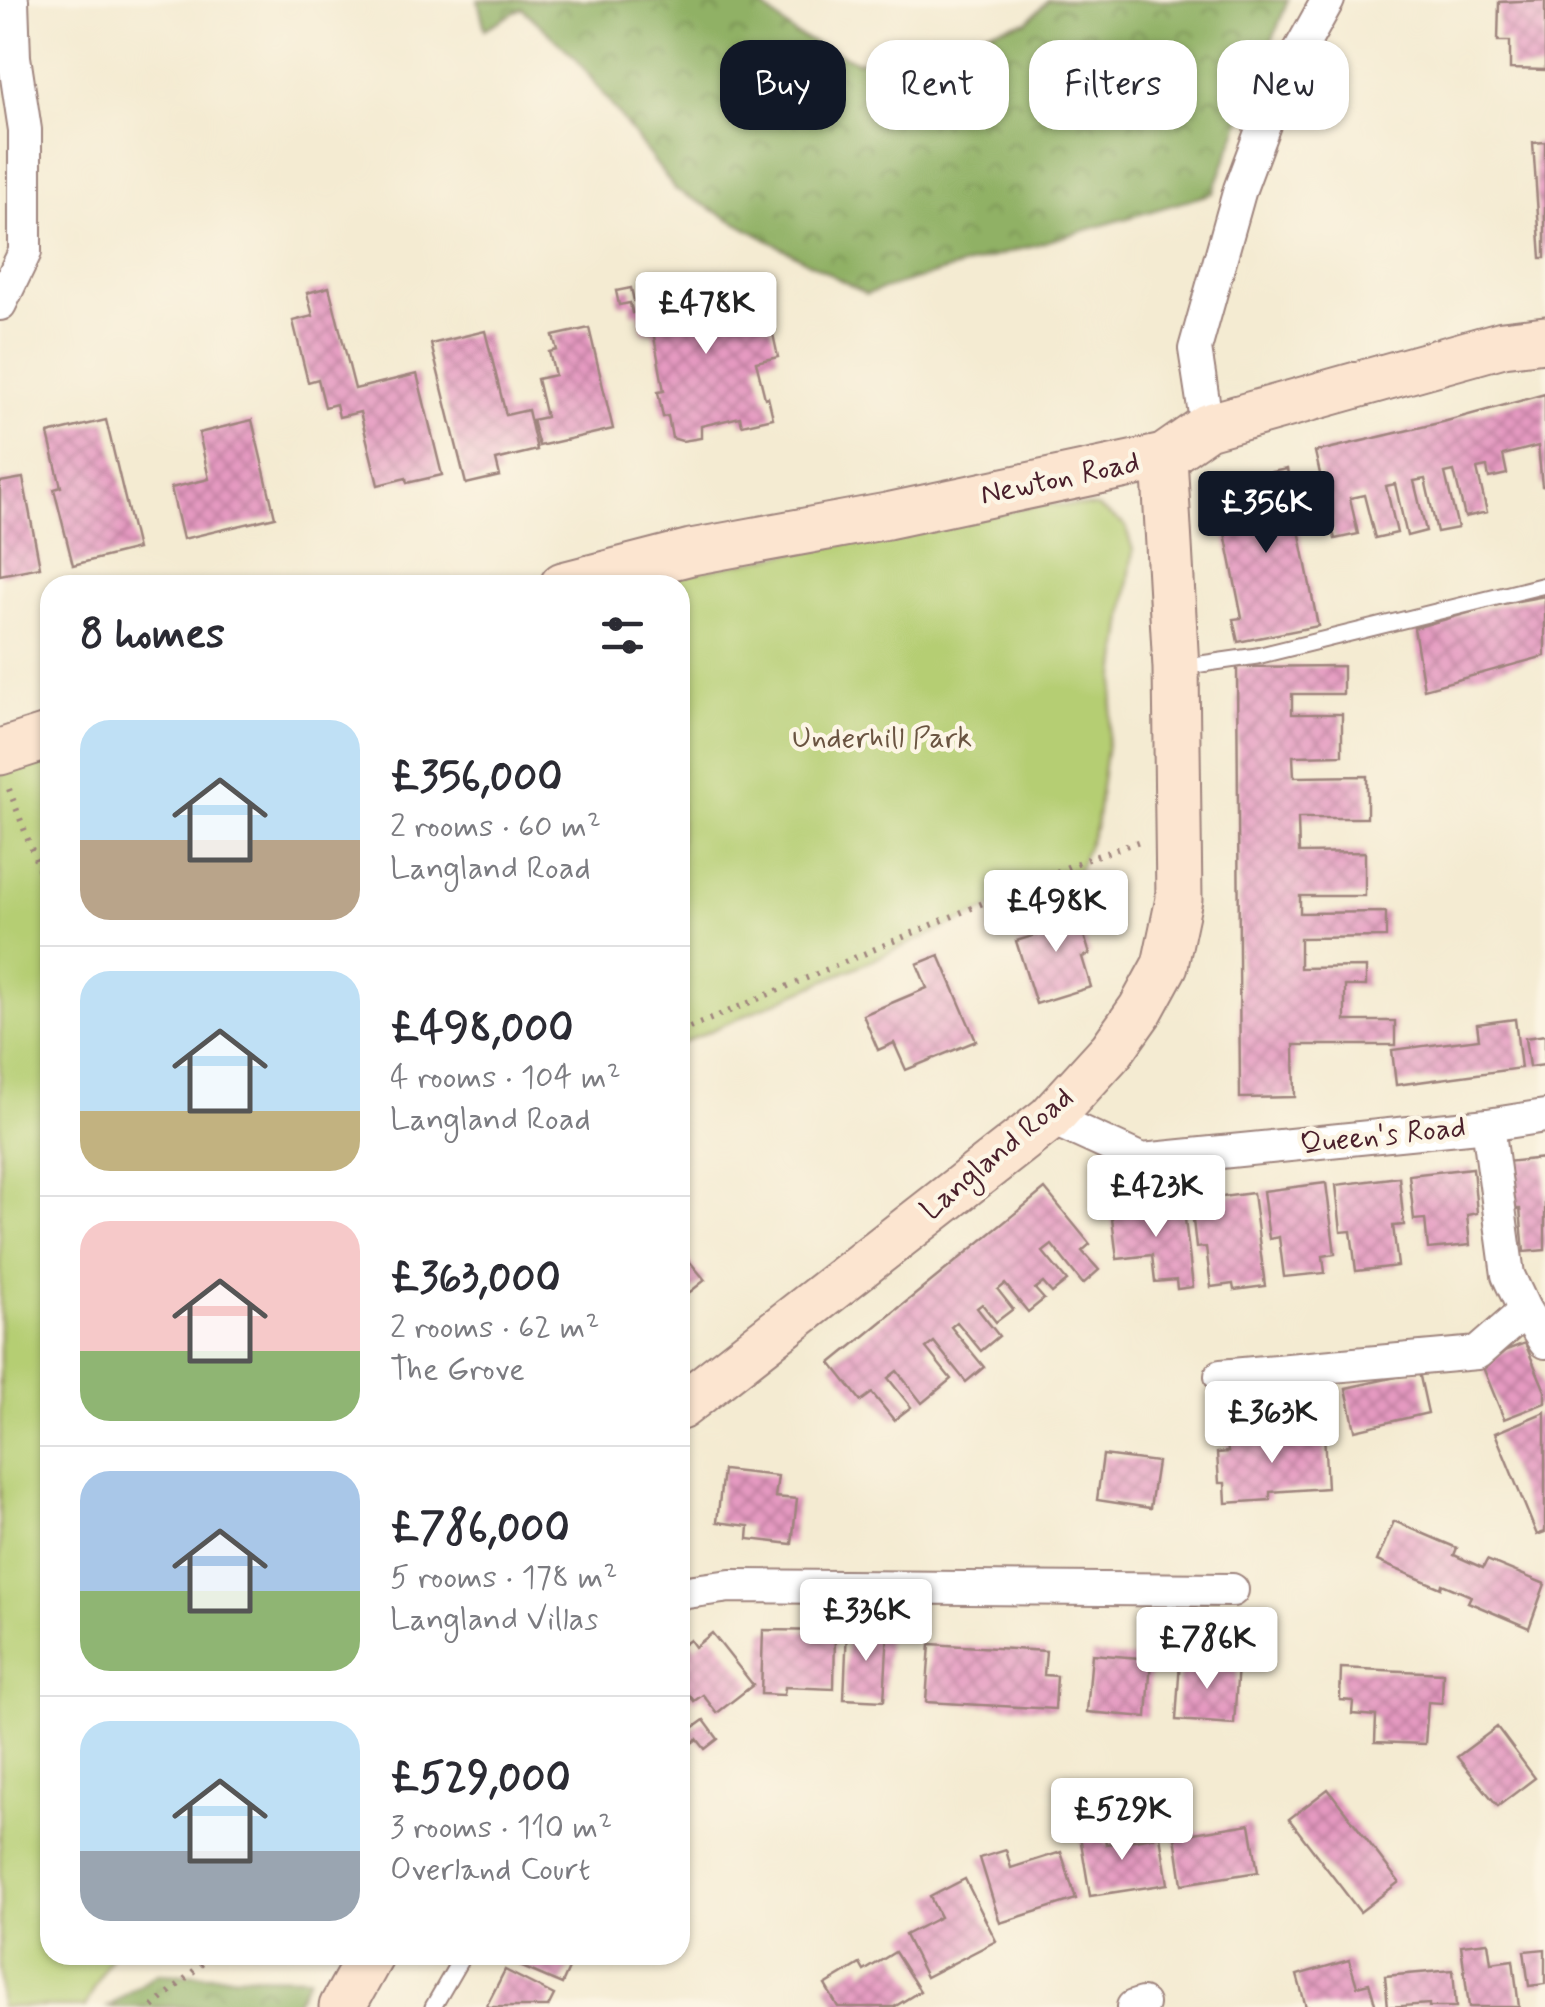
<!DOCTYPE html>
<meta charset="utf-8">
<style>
:root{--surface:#fff;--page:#f2f2f3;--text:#2b2b33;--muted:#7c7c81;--line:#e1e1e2;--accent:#111827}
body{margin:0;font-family:Mynerve,sans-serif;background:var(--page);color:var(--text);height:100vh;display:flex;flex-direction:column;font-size:38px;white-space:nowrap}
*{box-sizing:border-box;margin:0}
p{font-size:32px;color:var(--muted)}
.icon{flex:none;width:55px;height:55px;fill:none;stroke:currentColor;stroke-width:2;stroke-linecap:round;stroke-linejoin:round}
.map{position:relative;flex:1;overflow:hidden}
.details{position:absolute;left:40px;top:575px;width:650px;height:1390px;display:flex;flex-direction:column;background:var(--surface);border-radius:30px;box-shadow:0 2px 8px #0004}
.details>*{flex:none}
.banner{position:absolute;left:720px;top:40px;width:675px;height:90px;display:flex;gap:20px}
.price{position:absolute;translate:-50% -85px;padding:0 22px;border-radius:10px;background:#fff;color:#222;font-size:32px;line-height:65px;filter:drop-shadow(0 2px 5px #0008)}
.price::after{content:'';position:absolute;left:50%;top:60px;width:30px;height:22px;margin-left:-15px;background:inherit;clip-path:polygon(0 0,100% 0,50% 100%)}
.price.on{background:var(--accent);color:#fff}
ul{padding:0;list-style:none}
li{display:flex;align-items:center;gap:30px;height:250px;padding:0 40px}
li+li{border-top:2px solid var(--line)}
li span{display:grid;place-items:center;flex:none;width:280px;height:200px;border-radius:30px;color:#555}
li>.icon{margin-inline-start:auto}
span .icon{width:120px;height:120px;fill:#fffc;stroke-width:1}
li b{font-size:42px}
h2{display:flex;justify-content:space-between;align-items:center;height:120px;padding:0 40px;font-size:42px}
.pill{padding:0 35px;border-radius:30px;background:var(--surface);box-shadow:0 2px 8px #0004;font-size:35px;line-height:90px}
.pill.on{background:var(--accent);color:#fff}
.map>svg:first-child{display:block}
.forest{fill:url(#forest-crowns);stroke:#6d6848;stroke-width:2.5}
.park{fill:#b5ce73;stroke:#80764f;stroke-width:2.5}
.building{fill:url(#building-cross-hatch)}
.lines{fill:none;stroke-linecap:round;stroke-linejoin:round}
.lane-casing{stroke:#9f857e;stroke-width:19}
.street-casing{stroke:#9f857e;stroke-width:36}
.secondary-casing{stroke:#9f857e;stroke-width:49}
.path{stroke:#9f857e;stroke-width:6;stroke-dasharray:2.5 8;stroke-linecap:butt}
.lane{stroke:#fff;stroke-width:15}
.street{stroke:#fff;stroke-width:32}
.secondary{stroke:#fce5d0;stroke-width:45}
.labels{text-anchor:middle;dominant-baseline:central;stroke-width:9;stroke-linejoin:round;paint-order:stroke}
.street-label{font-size:30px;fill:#4a1f2b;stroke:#fcf5e5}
.park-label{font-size:30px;fill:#6a5441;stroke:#fcf5e5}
</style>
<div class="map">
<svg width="1545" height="2007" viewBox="0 0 1545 2007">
<defs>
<pattern id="forest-crowns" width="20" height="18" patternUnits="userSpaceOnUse" patternTransform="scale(2.5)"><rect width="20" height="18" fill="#90b165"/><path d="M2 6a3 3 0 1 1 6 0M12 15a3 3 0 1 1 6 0" fill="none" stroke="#788f53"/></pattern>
<pattern id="building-cross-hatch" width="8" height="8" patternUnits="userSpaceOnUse" patternTransform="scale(2.5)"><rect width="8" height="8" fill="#e59ac1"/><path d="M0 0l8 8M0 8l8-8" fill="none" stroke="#bc7d9d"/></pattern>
</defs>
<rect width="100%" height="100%" fill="#fcf5e5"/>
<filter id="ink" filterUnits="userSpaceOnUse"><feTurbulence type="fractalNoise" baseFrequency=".01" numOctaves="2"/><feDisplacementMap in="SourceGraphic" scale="20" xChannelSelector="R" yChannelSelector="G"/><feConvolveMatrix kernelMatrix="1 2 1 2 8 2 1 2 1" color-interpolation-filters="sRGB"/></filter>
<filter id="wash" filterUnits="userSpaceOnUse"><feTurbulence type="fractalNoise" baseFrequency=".0048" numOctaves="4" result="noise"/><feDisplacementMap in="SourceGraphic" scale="40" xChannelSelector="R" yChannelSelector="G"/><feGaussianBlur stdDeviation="2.25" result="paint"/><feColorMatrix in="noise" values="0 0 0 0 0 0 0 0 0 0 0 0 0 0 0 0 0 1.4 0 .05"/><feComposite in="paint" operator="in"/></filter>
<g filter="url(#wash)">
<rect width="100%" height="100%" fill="#f4ebd2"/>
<g class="forest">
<path d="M478,0H755L796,35L858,62L1028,21L1048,0H1288L1213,193L866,294L675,189L575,57L522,8L485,29Z"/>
<path d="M157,1974L309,1977L293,2007H108Z"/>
</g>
<g class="park">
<path d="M1044,504L1097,507L1125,525L1133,550L1096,825L1078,870L680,1044V585H627Z"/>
<path d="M50,750V1955H111L85,2007H0V764Z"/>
</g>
<g id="blocks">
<g class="building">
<path d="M1545,0V70L1510,69V41H1498L1499,2Z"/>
<path d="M1545,142V258H1541L1533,143Z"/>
<path d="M724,280L733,316L761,310L764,327L771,325L778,357L756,362L765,398L768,397L773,418L742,425L740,417L701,426V438L682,441L672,438L668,416L663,417L658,392L664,391L653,331L643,332L639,312L632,313L630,303L619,305L616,291L631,288L634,301L648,298L646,287L674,282L679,311L695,308L690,287Z"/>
<path d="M329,287L355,389L417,374L442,475L407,483L406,478L378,485L360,412L339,417L336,404L325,407L318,379L308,382L293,321L313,316L307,293Z"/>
<path d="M589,328L613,429L539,446L532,420L546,417L537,379L555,375L549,352L557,350L553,336Z"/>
<path d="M485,331L506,415L528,410L537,450L496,460L500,476L466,484L431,344Z"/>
<path d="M1545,394V486H1542L1538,446L1503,455L1507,474L1489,478L1487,467L1477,469L1487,512L1465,517L1454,471L1445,473L1458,528L1437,532L1425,479L1414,481L1426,531L1407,536L1395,484L1386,486L1397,533L1375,538L1364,495L1350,498L1358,534L1335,539L1315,452L1443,422Z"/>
<path d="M106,420L137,549L73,565L54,489L61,487L48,434Z"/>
<path d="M252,420L275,517L183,539L171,488L209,479L199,433Z"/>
<path d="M1287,469L1318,626L1238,642L1233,619L1242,618L1215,483Z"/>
<path d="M23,478L40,567L0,575V482Z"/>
<path d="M1545,596V656L1424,689L1414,628L1497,605Z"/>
<path d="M1343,666V694H1292V714H1342V755L1293,756L1294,777L1367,776V818H1298L1299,853L1365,852V896H1300V913L1386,912V937L1300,938V968L1366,967V986H1345V1021H1395V1045H1294L1295,1097L1240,1098L1237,667Z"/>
<path d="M1072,899L1090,954L1082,957L1091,987L1036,1004L1016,941L1049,931L1042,908Z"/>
<path d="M939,955L976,1041L906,1070L894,1043L878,1050L863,1015L927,988L917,964Z"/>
<path d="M1515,1019L1521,1068L1396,1085L1392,1050L1479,1039L1477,1024Z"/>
<path d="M1545,1035V1065L1529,1067L1525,1038Z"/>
<path d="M1545,1158V1250L1524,1252L1520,1209H1509L1505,1162Z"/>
<path d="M1473,1168L1477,1213L1467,1215L1470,1245L1428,1249L1425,1219L1414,1220L1409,1175Z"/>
<path d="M1399,1177L1404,1225L1393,1226L1398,1266L1356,1271L1351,1231L1341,1232L1336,1185Z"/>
<path d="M1326,1183L1335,1254L1323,1256L1325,1273L1284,1277L1279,1237L1269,1239L1263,1191Z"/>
<path d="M1045,1189L1090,1244L1082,1251L1099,1270L1083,1284L1052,1245L1043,1252L1067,1281L1052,1293L1043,1283L1035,1289L1044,1299L1028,1312L1005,1284L998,1290L1013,1309L996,1322L982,1304L977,1308L999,1336L981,1351L957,1322L951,1327L984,1367L966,1382L934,1342L926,1348L951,1379L922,1403L897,1371L888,1378L911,1407L894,1420L872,1393L861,1401L831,1363Z"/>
<path d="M1253,1193L1265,1286L1234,1290L1233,1284L1211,1287L1206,1247L1196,1248L1191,1201Z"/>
<path d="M1183,1202L1193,1287L1177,1289L1176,1280L1155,1282L1152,1255L1117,1259L1111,1210Z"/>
<path d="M680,1250L705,1280L680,1300Z"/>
<path d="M1525,1343L1545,1391V1403L1504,1419L1480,1360Z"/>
<path d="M1419,1372L1428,1413L1355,1430L1346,1388Z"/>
<path d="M1278,1388L1281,1419L1260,1420L1258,1390Z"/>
<path d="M1545,1412V1532L1537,1535L1495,1433Z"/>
<path d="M1324,1433L1327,1488L1270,1492V1500L1226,1503L1225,1483H1219L1217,1453L1228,1452L1227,1440Z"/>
<path d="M1103,1455L1157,1462L1150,1508L1097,1500Z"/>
<path d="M723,1470L778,1476L775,1497L797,1499L792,1544L748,1539L749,1526L717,1522Z"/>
<path d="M1394,1521L1457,1548L1454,1555L1483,1568L1487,1560L1545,1584L1529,1628L1468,1602L1471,1596L1442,1584L1441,1588L1377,1561Z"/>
<path d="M847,1628L888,1630L884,1701L844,1699Z"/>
<path d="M763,1630L835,1631L834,1689L785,1687L784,1695L761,1694Z"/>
<path d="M712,1633L753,1685L717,1713L703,1695L694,1701L680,1683V1647L690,1640L695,1647Z"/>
<path d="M930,1644L1046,1651L1044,1675L1057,1676L1055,1709L926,1702Z"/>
<path d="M1092,1654L1151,1659L1147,1717L1087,1712Z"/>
<path d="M1180,1661L1238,1664L1234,1724L1176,1720Z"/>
<path d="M1341,1668L1443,1673L1442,1703L1428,1702L1425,1744L1375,1742L1376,1716L1352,1714L1353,1701L1340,1700Z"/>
<path d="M680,1692L690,1704L680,1712Z"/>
<path d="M680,1717L690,1730L704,1720L718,1739L705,1749L697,1739L680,1752Z"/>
<path d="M1497,1727L1535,1778L1498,1806L1457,1757Z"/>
<path d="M1328,1789L1399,1882L1360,1912L1289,1819Z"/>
<path d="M1250,1824L1258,1872L1182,1884L1175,1836Z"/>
<path d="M1103,1826L1106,1844L1160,1836L1168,1884L1090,1896L1079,1830Z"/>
<path d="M1006,1850L1011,1868L1061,1852L1076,1899L1000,1923L980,1858Z"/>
<path d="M965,1879L996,1941L926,1977L905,1935L940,1917L930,1897Z"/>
<path d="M1488,1942L1491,1963L1513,1960L1519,2007H1469L1461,1945Z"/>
<path d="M1545,1949V1984L1529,1986L1524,1951Z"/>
<path d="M895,1952L920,1991L894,2007H838L825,1985L860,1964L864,1971Z"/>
<path d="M517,1955H575L562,1984L513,1963Z"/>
<path d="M1349,1960L1357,1986L1369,1983L1376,2007H1306L1297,1975Z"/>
<path d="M505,1970L554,1995L548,2007H486Z"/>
<path d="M1453,1970L1456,2007H1429V2004L1388,2007L1385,1976Z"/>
</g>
</g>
</g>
<g filter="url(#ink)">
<use href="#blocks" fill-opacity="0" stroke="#9f857e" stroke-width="2.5"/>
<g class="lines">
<defs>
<g id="lane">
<path d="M1180,667L1257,656L1545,585"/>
<path d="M433,2007L463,1955"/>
</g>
<g id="street">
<path d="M0,304L25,252V130L14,57L12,0"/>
<path d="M1207,427L1195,349L1240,189L1275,95L1328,0"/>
<path d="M1050,1118L1142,1160L1488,1125L1545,1116"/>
<path d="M1488,1125L1508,1275L1525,1311L1545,1342"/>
<path d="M1221,1376L1477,1353L1525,1311"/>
<path d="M680,1593L730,1586L1232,1590"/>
<path d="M1133,2007L1142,2004"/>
</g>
<g id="secondary">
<path d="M563,585L691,552L887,516L1164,457L1207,427L1503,344L1545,339"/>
<path d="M0,752L50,736"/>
<path d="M680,1407L1050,1118L1112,1050L1141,1009L1165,965L1179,899L1176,668L1164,457"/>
<path d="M342,2007L371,1955"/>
</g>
</defs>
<use href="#lane" class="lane-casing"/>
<use href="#street" class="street-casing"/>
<use href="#secondary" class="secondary-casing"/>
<g class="path">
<path d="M9,789L50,898"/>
<path d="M680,1032L1082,861L1140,841"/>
<path d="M153,2007L205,1961V1955"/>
</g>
<use href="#lane" class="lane"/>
<use href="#street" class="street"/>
<use href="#secondary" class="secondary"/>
</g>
</g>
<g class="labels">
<g class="street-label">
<text transform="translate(1060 479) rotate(-12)">Newton Road</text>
<text transform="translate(1383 1136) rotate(-6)">Queen's Road</text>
<text transform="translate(997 1154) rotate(-40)">Langland Road</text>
</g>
<g class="park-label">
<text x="882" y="738">Underhill Park</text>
</g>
</g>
</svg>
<b class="price" style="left:706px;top:357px">£478K</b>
<b class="price on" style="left:1266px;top:556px">£356K</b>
<b class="price" style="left:1056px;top:955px">£498K</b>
<b class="price" style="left:1156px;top:1240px">£423K</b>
<b class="price" style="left:1272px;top:1466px">£363K</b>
<b class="price" style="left:866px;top:1664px">£336K</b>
<b class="price" style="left:1207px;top:1692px">£786K</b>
<b class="price" style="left:1122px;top:1863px">£529K</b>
<div class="banner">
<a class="pill on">Buy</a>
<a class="pill">Rent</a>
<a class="pill">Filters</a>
<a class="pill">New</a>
</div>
<section class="details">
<h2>8 homes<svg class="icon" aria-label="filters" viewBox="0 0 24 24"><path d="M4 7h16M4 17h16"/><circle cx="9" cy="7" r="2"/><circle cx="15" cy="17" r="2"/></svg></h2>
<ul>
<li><span style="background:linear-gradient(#bfe0f5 60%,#b9a48a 0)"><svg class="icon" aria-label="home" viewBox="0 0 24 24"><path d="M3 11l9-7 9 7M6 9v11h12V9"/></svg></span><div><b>£356,000</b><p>2 rooms · 60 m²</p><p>Langland Road</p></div></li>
<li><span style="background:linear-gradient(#bfe0f5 70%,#c2b280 0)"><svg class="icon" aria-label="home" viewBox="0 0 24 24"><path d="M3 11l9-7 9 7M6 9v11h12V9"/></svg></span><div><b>£498,000</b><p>4 rooms · 104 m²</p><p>Langland Road</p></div></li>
<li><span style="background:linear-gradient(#f6c9c9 65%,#8fb573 0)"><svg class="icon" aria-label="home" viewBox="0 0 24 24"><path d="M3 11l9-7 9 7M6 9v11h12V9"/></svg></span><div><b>£363,000</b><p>2 rooms · 62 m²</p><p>The Grove</p></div></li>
<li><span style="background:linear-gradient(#a9c7e8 60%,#8fb573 0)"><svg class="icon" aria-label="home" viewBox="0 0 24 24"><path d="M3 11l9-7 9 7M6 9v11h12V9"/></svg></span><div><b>£786,000</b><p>5 rooms · 178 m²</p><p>Langland Villas</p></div></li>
<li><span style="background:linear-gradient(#bfe0f5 65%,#9aa5b1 0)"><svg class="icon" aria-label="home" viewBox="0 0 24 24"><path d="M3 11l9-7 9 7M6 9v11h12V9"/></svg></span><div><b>£529,000</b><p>3 rooms · 110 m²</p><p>Overland Court</p></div></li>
</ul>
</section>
</div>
